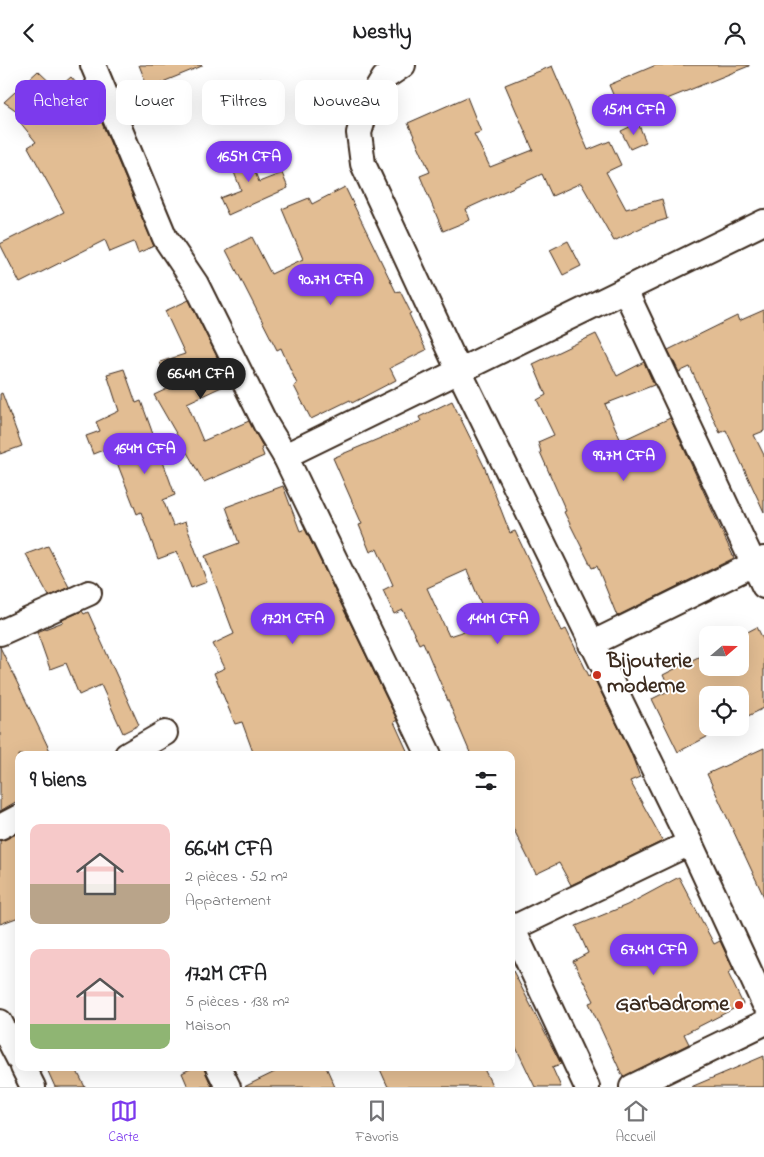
<!DOCTYPE html>
<html lang="fr">
<meta charset="utf-8">
<style>
:root{--surface:#fff;--page:#f2f2f2;--text:#202124;--muted:#757577;--line:#e0e0e0;--accent:#7c3aed}
body{margin:0;font-family:"Indie Flower",sans-serif;background:var(--page);color:var(--text);height:100vh;display:flex;flex-direction:column;font-size:19px;white-space:nowrap}
*{box-sizing:border-box;margin:0}
p{font-size:16px;color:var(--muted)}
.icon{flex:none;width:28px;height:28px;fill:none;stroke:currentColor;stroke-width:2;stroke-linecap:round;stroke-linejoin:round}
.map{position:relative;flex:1;overflow:hidden}
.sheet{position:absolute;left:15px;top:686px;width:500px;height:320px;display:flex;flex-direction:column;background:var(--surface);border-radius:10px;box-shadow:0 5px 20px #0002}
.sheet>*{flex:none}
.top-card{position:absolute;left:15px;top:15px;width:500px;height:45px;display:flex;gap:10px}
.needle{width:32px;rotate:70deg}
.buttons{position:absolute;left:699px;top:561px;display:grid;gap:10px}
.buttons a{display:grid;place-items:center;width:50px;height:50px;border-radius:10px;background:var(--surface);box-shadow:0 5px 20px #0002;font-size:25px}
.price{position:absolute;translate:-50% -42px;padding:0 11px;border-radius:18px;background:var(--accent);color:#fff;font-size:16px;line-height:32px;filter:drop-shadow(0 1px 2px #0008)}
.price::after{content:'';position:absolute;left:50%;top:30px;width:15px;height:11px;margin-left:-8px;background:inherit;clip-path:polygon(0 0,100% 0,50% 100%)}
.price.current{background:#222;color:#fff}
ul{padding:0;list-style:none}
li{display:flex;align-items:center;gap:15px;height:125px;padding:0 15px}
li span{display:grid;place-items:center;flex:none;width:140px;height:100px;border-radius:10px;color:#555}
li>.icon{margin-inline-start:auto}
span .icon{width:60px;height:60px;fill:#fffc;stroke-width:1}
li b{font-size:21px}
h2{display:flex;justify-content:space-between;align-items:center;height:60px;padding:0 15px;font-size:21px}
.pill{padding:0 18px;border-radius:10px;background:var(--surface);box-shadow:0 5px 20px #0002;font-size:18px;line-height:45px}
.pill.current{background:var(--accent);color:#fff}
header{display:flex;justify-content:space-between;align-items:center;height:65px;padding:0 15px;background:var(--surface);font-size:22px;font-weight:800}
.menu{display:flex;justify-content:space-around;align-items:center;height:70px;border-top:1px solid var(--line);background:var(--surface);font-size:14px;color:var(--muted)}
.menu a{display:grid;justify-items:center;gap:2px}
.menu .current{color:var(--accent)}
.map>svg:first-child{display:block}
.building{fill:#e2bd93;stroke:#3b2a1e;fill-rule:evenodd}
.lines{fill:none;stroke-linecap:round;stroke-linejoin:round}
.street-casing{stroke:#3b2a1e;stroke-width:28}
.street{stroke:#fff;stroke-width:24}
.poi-dot{fill:#c8321e;stroke:#fff;stroke-width:2}
.labels{text-anchor:middle;dominant-baseline:central;stroke-width:4;stroke-linejoin:round;paint-order:stroke}
.poi-label{font-size:22px;font-weight:bold;fill:#3b2a1e;stroke:#fff;text-anchor:start}
</style>
<header><svg class="icon" aria-label="back" viewBox="0 0 24 24"><path d="M15 5l-7 7 7 7"/></svg>Nestly<svg class="icon" aria-label="person" viewBox="0 0 24 24"><circle cx="12" cy="8" r="4"/><path d="M4 21q1-7 8-7t8 7"/></svg></header>
<div class="map">
<svg width="764" height="1022" viewBox="0 0 764 1022">
<rect width="100%" height="100%" fill="#fff"/>
<filter id="ink" filterUnits="userSpaceOnUse"><feTurbulence type="fractalNoise" baseFrequency=".02" numOctaves="2"/><feDisplacementMap in="SourceGraphic" scale="10" xChannelSelector="R" yChannelSelector="G"/><feConvolveMatrix kernelMatrix="1 2 1 2 8 2 1 2 1" color-interpolation-filters="sRGB"/></filter>
<g filter="url(#ink)">
<g class="building">
<path d="M139,0H202V1L148,23Z"/>
<path d="M656,0H749V1L667,34L669,39L625,58L609,20Z"/>
<path d="M552,1L588,85L610,76L621,100L606,107L626,144L662,134L667,154L647,160L614,176L581,118L552,131L542,109L466,144L470,155L443,166L420,111L430,107L408,58L467,32L481,67L474,69L490,102L533,85L505,20Z"/>
<path d="M38,6L57,24L71,12L88,32L90,30L154,181L138,188L134,177L110,187L105,175L20,218L0,179L64,147L28,82L36,77L19,56L24,51L4,37Z"/>
<path d="M261,14L269,39L239,49L237,42L221,46L217,29Z"/>
<path d="M638,58L646,77L630,84L621,66Z"/>
<path d="M244,80L259,117L282,108L288,123L228,150L220,133L241,125L226,87Z"/>
<path d="M345,122L396,227L400,226L411,248L409,249L426,285L390,303L396,315L352,338L350,335L311,354L294,321L297,319L281,283L277,285L226,185L252,172L271,209L303,194L282,144L309,133L312,139Z"/>
<path d="M568,176L581,201L563,210L550,185Z"/>
<path d="M189,235L230,318L187,338L203,376L249,356L263,382L261,383L264,391L204,417L154,330L169,323L160,297L185,289L165,246Z"/>
<path d="M764,245V366L754,370L764,390V447L726,365L720,368L690,302L679,307L668,285L737,251L739,256Z"/>
<path d="M596,269L617,311L644,297L654,320L605,339L621,376L670,353L734,493L617,551L597,501L592,503L564,447L566,446L540,387H541L538,377L554,370L537,335L546,330L533,299Z"/>
<path d="M124,304L136,338L141,336L175,430L163,435L173,461L185,457L207,517L191,523L177,487L158,494L141,447L137,449L116,395L108,383L93,389L86,371L100,366L96,357L119,346L107,309Z"/>
<path d="M2,328L22,381L0,389V329Z"/>
<path d="M452,336L484,401L510,468L515,466L562,566L566,564L589,611L592,609L630,686L640,712L630,716L663,776L571,820L559,798L536,809L511,759V690H471L423,577L419,579L403,545L394,549L383,525L393,520L377,484L370,487L359,460L362,459L333,393L421,356L419,352ZM467,505L489,558L449,571L427,523Z"/>
<path d="M283,421L300,466L305,464L397,655L394,657L409,690H254L242,657L235,659L214,608L225,603L213,579L234,569L205,491L239,478L226,442Z"/>
<path d="M48,481L69,522L49,531L26,489Z"/>
<path d="M82,546L84,549L88,547L139,660L123,668L101,620L79,630L66,598L50,604L37,567L63,557L62,555Z"/>
<path d="M757,562L764,576V643L740,655V630H708V662H726L678,687L652,634L670,625L663,610L708,587V602H740V571Z"/>
<path d="M0,582L52,690H19V735L0,746Z"/>
<path d="M764,683V832L707,709Z"/>
<path d="M16,769L19,778V852L0,859V776Z"/>
<path d="M679,812L714,879L720,876L733,904L728,908L743,939L684,969L689,979L623,1012L589,938L594,936L573,896L588,888L576,861L627,840Z"/>
<path d="M511,902L561,999L552,1002L561,1022H535L511,972Z"/>
<path d="M764,991V1022H691Z"/>
<path d="M46,1002H75L85,1022H55Z"/>
<path d="M194,1002H203L212,1022H188L182,1008Z"/>
<path d="M285,1002H326L335,1022H244Z"/>
<path d="M379,1002H483L493,1022H388Z"/>
</g>
<g class="lines">
<defs>
<g id="street">
<path d="M93,0L165,173L196,219L265,358L285,391L429,690"/>
<path d="M403,0L384,13L367,41L359,68L363,99L459,306L690,778L764,938"/>
<path d="M625,225L764,521"/>
<path d="M285,391L764,157"/>
<path d="M0,568L89,528"/>
<path d="M591,579L764,494"/>
<path d="M127,690L165,668"/>
<path d="M0,762L19,752"/>
<path d="M511,860L587,1022"/>
<path d="M511,864L690,778"/>
<path d="M0,957L19,994"/>
<path d="M23,1002L33,1022"/>
<path d="M218,1002L228,1022"/>
<path d="M632,1022L764,958"/>
</g>
</defs>
<use href="#street" class="street-casing"/>
<use href="#street" class="street"/>
</g>
</g>
<g class="poi-dot">
<circle cx="597" cy="610" r="5"/>
<circle cx="739" cy="940" r="5"/>
</g>
<g class="labels">
<g class="poi-label">
<text x="607" y="597">Bijouterie<tspan x="607" dy="25">moderne</tspan></text>
<text x="729" y="940" text-anchor="end">Garbadrome</text>
</g>
</g>
</svg>
<div class="buttons">
<a><svg class="needle" viewBox="-14 -14 28 28"><path d="M0-13l5 13h-10z" fill="#e53935"/><path d="M0 13l5-13h-10z" fill="#757577"/></svg></a>
<a><svg class="icon" aria-label="locate" viewBox="0 0 24 24"><circle cx="12" cy="12" r="6"/><path d="M12 2v4M12 18v4M2 12h4M18 12h4"/></svg></a>
</div>
<b class="price" style="left:634px;top:71px">151M CFA</b>
<b class="price" style="left:249px;top:118px">165M CFA</b>
<b class="price" style="left:331px;top:241px">90.7M CFA</b>
<b class="price current" style="left:201px;top:335px">66.4M CFA</b>
<b class="price" style="left:145px;top:410px">164M CFA</b>
<b class="price" style="left:624px;top:417px">99.7M CFA</b>
<b class="price" style="left:293px;top:580px">172M CFA</b>
<b class="price" style="left:498px;top:580px">144M CFA</b>
<b class="price" style="left:654px;top:911px">67.4M CFA</b>
<div class="top-card">
<a class="pill current">Acheter</a>
<a class="pill">Louer</a>
<a class="pill">Filtres</a>
<a class="pill">Nouveau</a>
</div>
<section class="sheet">
<h2>9 biens<svg class="icon" aria-label="filters" viewBox="0 0 24 24"><path d="M4 7h16M4 17h16"/><circle cx="9" cy="7" r="2"/><circle cx="15" cy="17" r="2"/></svg></h2>
<ul>
<li><span style="background:linear-gradient(#f6c9c9 60%,#b9a48a 0)"><svg class="icon" aria-label="home" viewBox="0 0 24 24"><path d="M3 11l9-7 9 7M6 9v11h12V9"/></svg></span><div><b>66.4M CFA</b><p>2 pièces · 52 m²</p><p>Appartement</p></div></li>
<li><span style="background:linear-gradient(#f6c9c9 75%,#8fb573 0)"><svg class="icon" aria-label="home" viewBox="0 0 24 24"><path d="M3 11l9-7 9 7M6 9v11h12V9"/></svg></span><div><b>172M CFA</b><p>5 pièces · 138 m²</p><p>Maison</p></div></li>
</ul>
</section>
</div>
<nav class="menu">
<a class="current"><svg class="icon" aria-label="map" viewBox="0 0 24 24"><path d="M3 6l6-2 6 2 6-2v14l-6 2-6-2-6 2zM9 4v14M15 6v14"/></svg>Carte</a>
<a><svg class="icon" aria-label="saved" viewBox="0 0 24 24"><path d="M7 4h10v16l-5-4-5 4z"/></svg>Favoris</a>
<a><svg class="icon" aria-label="home" viewBox="0 0 24 24"><path d="M3 11l9-7 9 7M6 9v11h12V9"/></svg>Accueil</a>
</nav>
